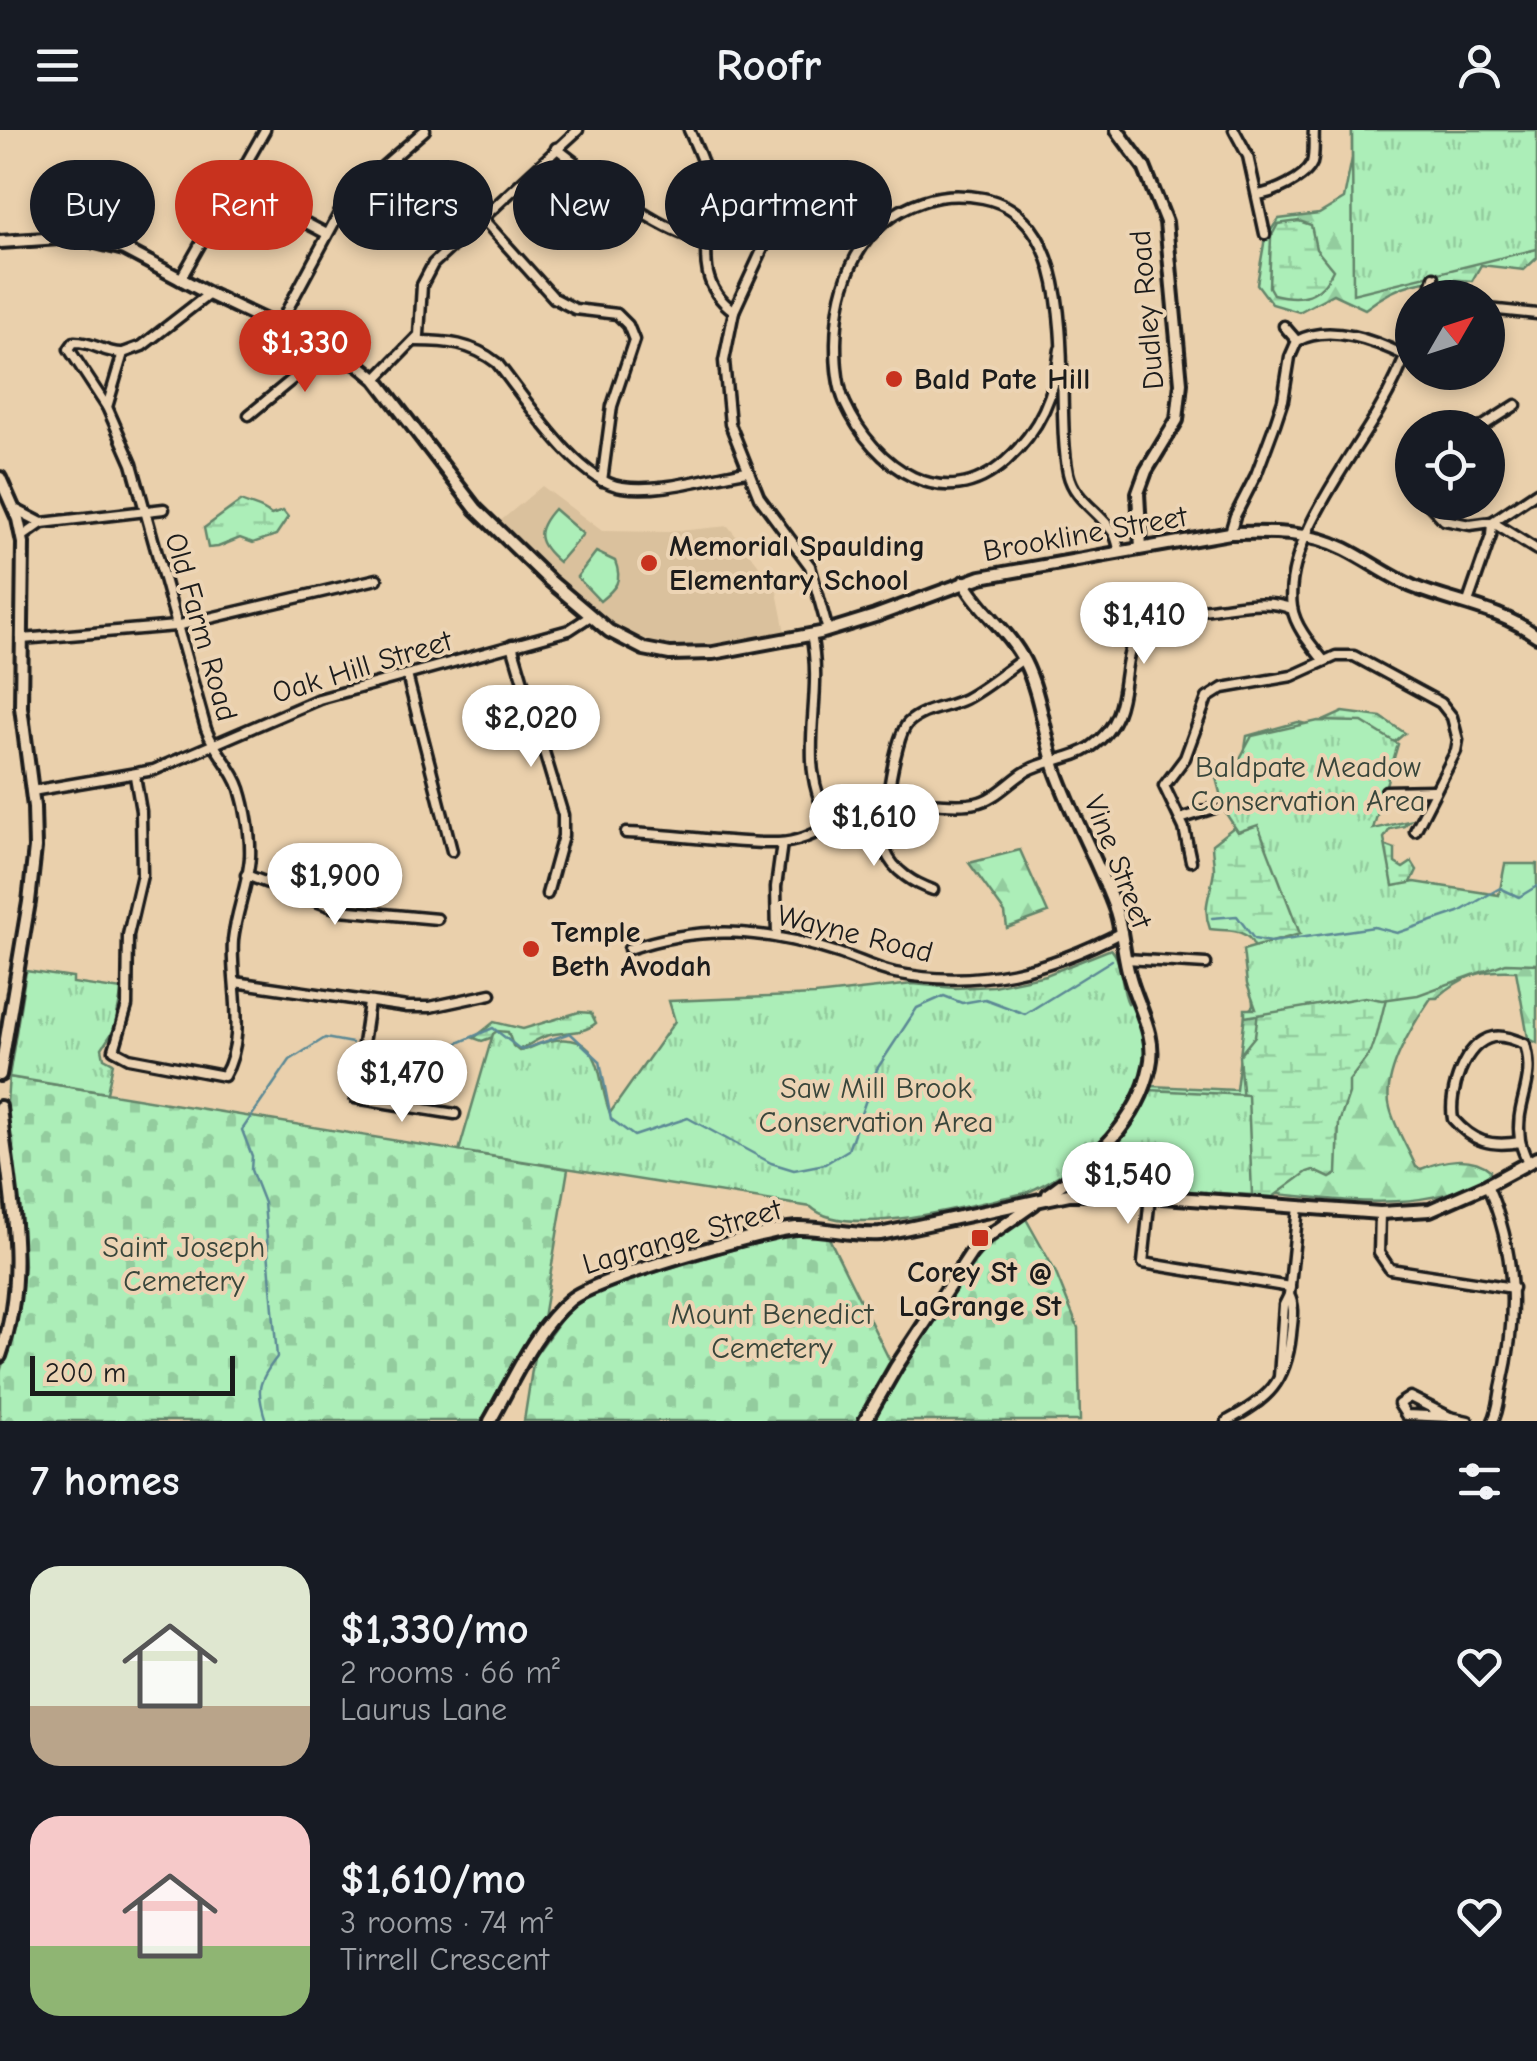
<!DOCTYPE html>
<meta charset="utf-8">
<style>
:root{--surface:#171b24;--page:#242831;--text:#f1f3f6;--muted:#9ea1a6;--accent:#c8321e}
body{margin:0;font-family:"Comic Neue",sans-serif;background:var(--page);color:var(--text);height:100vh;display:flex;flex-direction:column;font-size:38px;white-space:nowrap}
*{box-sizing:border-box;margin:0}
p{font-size:32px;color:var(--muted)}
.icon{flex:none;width:55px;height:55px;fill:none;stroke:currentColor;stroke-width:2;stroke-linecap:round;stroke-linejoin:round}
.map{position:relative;height:1291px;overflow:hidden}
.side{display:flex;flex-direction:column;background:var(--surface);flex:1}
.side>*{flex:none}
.guide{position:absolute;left:30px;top:30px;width:1000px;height:90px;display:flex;gap:20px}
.needle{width:65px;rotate:51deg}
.tools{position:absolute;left:1395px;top:150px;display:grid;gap:20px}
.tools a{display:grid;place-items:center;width:110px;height:110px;border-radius:50%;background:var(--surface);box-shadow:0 5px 15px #0003;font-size:50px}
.scale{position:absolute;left:30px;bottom:25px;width:205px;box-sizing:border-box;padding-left:10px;border:5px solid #1c1c1c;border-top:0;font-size:28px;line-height:35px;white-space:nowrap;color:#1c1c1c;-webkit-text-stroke:8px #ecd4b4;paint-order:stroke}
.price{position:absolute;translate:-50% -85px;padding:0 22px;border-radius:35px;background:#fff;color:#222;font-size:32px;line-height:65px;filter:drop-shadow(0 2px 5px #0008)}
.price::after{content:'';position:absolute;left:50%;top:60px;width:30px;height:22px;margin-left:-15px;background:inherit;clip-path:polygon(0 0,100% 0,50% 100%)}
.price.on{background:var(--accent);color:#fff}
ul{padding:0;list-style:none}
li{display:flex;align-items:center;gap:30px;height:250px;padding:0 30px}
li span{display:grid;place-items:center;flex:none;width:280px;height:200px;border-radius:30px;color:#555}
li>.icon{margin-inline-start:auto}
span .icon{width:120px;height:120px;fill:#fffc;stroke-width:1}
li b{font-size:42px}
h2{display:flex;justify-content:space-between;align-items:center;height:120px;padding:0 30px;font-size:42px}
.chip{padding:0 35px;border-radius:45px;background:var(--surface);box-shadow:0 5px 15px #0003;font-size:35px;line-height:90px}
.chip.on{background:var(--accent);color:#fff}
header{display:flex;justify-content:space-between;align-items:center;height:130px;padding:0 30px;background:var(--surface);font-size:45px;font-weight:800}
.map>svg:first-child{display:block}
.built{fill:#dac19d}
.grass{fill:#aceeb8;stroke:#64856a;stroke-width:2.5}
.forest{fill:url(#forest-firs);stroke:#64856a;stroke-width:2.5}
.wetland{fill:url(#wetland-marsh);stroke:#64856a;stroke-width:2.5}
.cemetery{fill:url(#cemetery-stones);stroke:#64856a;stroke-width:2.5}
.park{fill:url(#park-tufts);stroke:#64856a;stroke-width:2.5}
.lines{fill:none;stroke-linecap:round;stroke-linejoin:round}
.stream{stroke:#5b8995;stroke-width:2.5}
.street-casing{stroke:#1c1c1c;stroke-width:15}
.secondary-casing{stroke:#1c1c1c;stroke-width:18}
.street{stroke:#ecd4b4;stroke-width:8}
.secondary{stroke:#ecd4b4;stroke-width:10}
.poi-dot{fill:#c8321e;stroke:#ecd4b4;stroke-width:4}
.labels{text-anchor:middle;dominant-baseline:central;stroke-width:8;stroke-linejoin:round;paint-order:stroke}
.street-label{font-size:30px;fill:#1c1c1c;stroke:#ecd4b4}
.poi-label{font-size:30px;font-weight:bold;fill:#1c1c1c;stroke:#ecd4b4;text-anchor:start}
.park-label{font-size:30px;fill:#39463b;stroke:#ecd4b4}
</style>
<header><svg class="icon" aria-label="menu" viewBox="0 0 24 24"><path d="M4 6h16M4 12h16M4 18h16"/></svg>Roofr<svg class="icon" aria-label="person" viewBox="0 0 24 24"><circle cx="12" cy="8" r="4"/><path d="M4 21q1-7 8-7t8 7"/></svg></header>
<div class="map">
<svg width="1537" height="1291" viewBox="0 0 1537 1291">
<defs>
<pattern id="forest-firs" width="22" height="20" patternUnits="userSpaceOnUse" patternTransform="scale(2.5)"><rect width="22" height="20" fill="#aceeb8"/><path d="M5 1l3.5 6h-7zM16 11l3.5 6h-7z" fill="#93cc9e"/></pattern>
<pattern id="wetland-marsh" width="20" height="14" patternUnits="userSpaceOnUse" patternTransform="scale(2.5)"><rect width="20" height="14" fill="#aceeb8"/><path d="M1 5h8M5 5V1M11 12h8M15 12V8" fill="none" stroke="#93cc9e"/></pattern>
<pattern id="cemetery-stones" width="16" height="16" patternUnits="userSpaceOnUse" patternTransform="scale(2.5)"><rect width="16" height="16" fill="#aceeb8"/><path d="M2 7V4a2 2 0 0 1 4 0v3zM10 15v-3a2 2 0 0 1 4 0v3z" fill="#93cc9e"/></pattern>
<pattern id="park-tufts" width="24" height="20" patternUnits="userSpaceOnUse" patternTransform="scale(2.5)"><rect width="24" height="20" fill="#aceeb8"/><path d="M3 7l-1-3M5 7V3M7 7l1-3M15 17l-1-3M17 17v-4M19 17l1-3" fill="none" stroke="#93cc9e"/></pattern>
</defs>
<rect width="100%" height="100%" fill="#ead0ac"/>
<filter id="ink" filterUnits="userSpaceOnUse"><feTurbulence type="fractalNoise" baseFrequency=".01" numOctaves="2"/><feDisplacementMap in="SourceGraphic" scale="20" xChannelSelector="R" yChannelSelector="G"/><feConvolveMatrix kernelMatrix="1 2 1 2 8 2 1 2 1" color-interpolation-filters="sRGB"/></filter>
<g filter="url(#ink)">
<path class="built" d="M542,356L602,401L669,402L728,396L776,457L785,502L712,514L679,516L651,511L619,498L598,483L498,393Z"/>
<g class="grass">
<path d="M554,379L583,404L559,432C536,413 534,401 554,379Z"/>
<path d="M596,422L615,431C623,451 616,458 600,471L577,447Z"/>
</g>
<g class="forest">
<path d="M1352,0H1403L1537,101V128L1524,140L1481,135L1472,151C1429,146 1400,152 1365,179L1333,164L1299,182L1272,174L1257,154L1265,108L1279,89L1319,84L1344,69L1352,28Z"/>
<path d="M1020,720L1048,783L1007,798L1005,783L969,733Z"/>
<path d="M1537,781V913L1528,908L1516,841C1481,839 1463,845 1437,868H1431C1413,894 1381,946 1390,978C1395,998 1408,1018 1416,1037L1421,1039C1442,1030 1471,1024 1490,1040L1489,1046C1420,1087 1332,1068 1255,1062C1201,1057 1148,1053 1094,1053L1090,1041L1127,996L1151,956L1236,960L1245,884L1253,876L1251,829Z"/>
</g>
<g class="wetland">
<path d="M1299,91L1311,95L1316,119L1333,140C1320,167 1301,171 1273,164L1269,157L1271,107L1278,94Z"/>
<path d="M241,371C251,376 263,377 271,385L283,381L288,387L276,405L253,413L240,408L218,417L208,418L204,398Z"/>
<path d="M1343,582L1381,587L1405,603L1391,615L1368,696L1381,714L1395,719V733L1403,738L1412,732L1417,740L1406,763L1391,848L1377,905L1371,922L1349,951V964L1339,993L1337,1044L1330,1048L1313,1040L1307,1042L1273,1067L1235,1064L1244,983L1239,926L1255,906C1258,884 1265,825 1249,808C1239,798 1222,801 1210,799C1201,776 1212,762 1214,740C1214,732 1212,723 1212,714L1234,697C1232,681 1222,652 1231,637C1231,636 1243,627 1244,626L1247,606L1298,592L1310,595L1319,593Z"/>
<path d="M579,882L591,883L596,893C582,905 566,901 550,905C535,908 527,919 512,921L493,907L482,911L474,908L494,892L523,899Z"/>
</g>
<g class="cemetery">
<path d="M9,947L568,1039L543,1188L520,1222L481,1291H0V1242L18,1185L24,1135L7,972Z"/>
<path d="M1026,1089L1055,1141L1078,1198L1080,1291H873L899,1244L983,1120Z"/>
<path d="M804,1104L828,1106L890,1231L856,1291H524L534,1227L565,1184L579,1171L612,1155L769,1109Z"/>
</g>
<g class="park">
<path d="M1352,0H1537V119L1353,164Z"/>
<path d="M1318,591L1362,592L1398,614L1373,699L1409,691L1404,696L1390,699L1384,708L1393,756L1415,752L1499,765L1505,734H1537V834L1506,833L1418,865L1382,870L1365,867L1245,887V879H1256L1247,854L1243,820L1300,804L1258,695L1238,702L1225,682L1216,648L1230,647L1252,606Z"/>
<path d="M1111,819C1123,831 1120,857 1128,873L1135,874C1141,890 1149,909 1148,927C1144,987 1076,1041 1026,1063C978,1072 848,1112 811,1077L459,1021L493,904L497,901L508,902L513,916L519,921C530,920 538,913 549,911C606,900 596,950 610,983L675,891L669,871L815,865L913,854L955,858L993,856L1046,845Z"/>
<path d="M26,841L73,848V853L122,860L114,900L102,918L104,928L113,933L107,963L9,947Z"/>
<path d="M1149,960L1248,965L1252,1065L1090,1055L1087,1052L1088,1043L1118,1009Z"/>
</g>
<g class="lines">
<g class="stream">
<path d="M1212,788L1237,786L1254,809L1271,812L1374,797L1397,803L1459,782L1500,758L1519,767L1537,756"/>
<path d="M371,916L432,924L493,898L521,920L570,903L600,931L611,989L634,1006L688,988L771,1033L794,1040L825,1034L848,1020L877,939L917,878L944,866L962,873L985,869L1025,884L1112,830"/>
<path d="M266,1291C256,1260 257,1253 277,1227L264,1073L251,1040L252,1026L242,1000L290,930L325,908L352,913"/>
</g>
<defs>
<g id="street">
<path d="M689,0C698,20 707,39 709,61C713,104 689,149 734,181L724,231L730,294L759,367L810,436L828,501"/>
<path d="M1234,0L1248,26L1265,104"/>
<path d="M556,18C600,51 649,97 704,111"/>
<path d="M232,54L327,104"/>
<path d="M1257,65C1273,63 1305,49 1312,33C1315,23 1313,10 1314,0"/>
<path d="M481,87L554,168L575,179L617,184L628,195L634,210L612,276L602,351"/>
<path d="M180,150L265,0"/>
<path d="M1428,168L1434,147"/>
<path d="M1488,179L1537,184"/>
<path d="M734,181L784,73"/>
<path d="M278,197L343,76L356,60L425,0"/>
<path d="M416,211C447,211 472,213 497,233C526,269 577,351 622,357C662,363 708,347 747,341"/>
<path d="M1297,211C1330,193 1375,211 1406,226"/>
<path d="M1060,219C1055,264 1040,300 1006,331C944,387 874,337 845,273C837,255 836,234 836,214C837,151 859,92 923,71C943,64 962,64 983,68C1088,89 1052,265 1068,343C1074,370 1098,380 1113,402C1117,407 1118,416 1120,423"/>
<path d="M376,249L419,205L422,155L433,134L578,0"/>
<path d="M107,277L69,219L74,212C92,211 105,224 123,223"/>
<path d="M249,285L306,238L319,215"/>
<path d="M1480,298L1516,275"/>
<path d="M1427,372L1444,390L1470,395L1492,392L1537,420"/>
<path d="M15,379L42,393"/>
<path d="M1114,403L1139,399"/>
<path d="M1230,403L1235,386L1256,345L1275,294L1283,270L1290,227L1297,211L1284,196"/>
<path d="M22,407L42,393L164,379"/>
<path d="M1468,472L1491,406L1492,392L1537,362"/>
<path d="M811,505C826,572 792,633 832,695"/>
<path d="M22,509L176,496L377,449"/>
<path d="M512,515L563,685V706L547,764"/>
<path d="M1324,531C1312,516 1295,497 1292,477C1283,415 1349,332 1379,280C1392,258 1403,234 1412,209"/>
<path d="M407,545L452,721"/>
<path d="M135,646L141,681L142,745L128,805L127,876L114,920L129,928L224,946C248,905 230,854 233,810C236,782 248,755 250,727C251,706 246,678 240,659C233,637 214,621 206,599L132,334L107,277L123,223L142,216L209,164"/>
<path d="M32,661L154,640L319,569L569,500L589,487"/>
<path d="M1386,661L1434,660"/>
<path d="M1180,689L1214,678"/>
<path d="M626,703C677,704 728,714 778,713C807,712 830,694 856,685C874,679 897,674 916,673C936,672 956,677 976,673C996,669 1011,650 1027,641C1048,629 1072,630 1091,617C1146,579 1105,512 1157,489C1175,482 1198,481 1217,478C1241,475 1269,469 1292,479"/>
<path d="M1191,731L1184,698L1164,656L1185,628L1207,568L1223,558L1292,546L1336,526H1354L1441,573L1452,587L1458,610L1456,621L1415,701"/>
<path d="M246,745L340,780L437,789"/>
<path d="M933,760C915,754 893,741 886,722C880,703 894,607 908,593C924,578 947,578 965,569C986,558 1004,542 1023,529"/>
<path d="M777,807L776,757L782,713"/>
<path d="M629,819C702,794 765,799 838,823C857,829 875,839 895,843C978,859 1049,840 1122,802"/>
<path d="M1126,829L1206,834"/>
<path d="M235,852L407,877H430L491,864"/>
<path d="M369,873L355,968L455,984"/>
<path d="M1520,1012C1490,1017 1473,1012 1453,989C1448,963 1464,913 1493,907C1503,905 1515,910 1525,914C1537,954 1514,973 1520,1010C1521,1017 1525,1025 1528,1033"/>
<path d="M1487,1055C1516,1120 1518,1185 1502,1254C1499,1266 1499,1280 1493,1291"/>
<path d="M1150,1066L1143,1133L1290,1157"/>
<path d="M1380,1083L1379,1123L1390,1139L1513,1158"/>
<path d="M1279,1247L1284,1175L1289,1165L1298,1077"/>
<path d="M1450,1287L1410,1267L1399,1274L1406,1285L1450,1287L1468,1291"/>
<path d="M1227,1291C1268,1269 1286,1253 1291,1205C1292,1191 1296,1178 1289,1165"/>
</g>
<g id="secondary">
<path d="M1117,0L1144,37L1166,92L1181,253L1177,290L1146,341L1138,363L1141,418"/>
<path d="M0,112L75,107L124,119L209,164L359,235L376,249L476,379L549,450L609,501L644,519L670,524L713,523L820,503L875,486L981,447L1230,403C1270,402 1309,401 1345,419C1369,431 1390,447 1414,457C1457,474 1498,478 1537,506"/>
<path d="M0,348L18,389L23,413L21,577L34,677L35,718L29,772L0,945"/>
<path d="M964,452C980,481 1009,501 1024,531C1041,564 1044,605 1056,641C1073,689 1099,733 1116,781C1123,803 1123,826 1130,848C1138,877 1157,905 1150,936C1139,992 1092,1033 1048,1064"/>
<path d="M0,977C9,1062 30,1143 0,1226"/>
<path d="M490,1291C513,1251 534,1200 570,1170C594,1149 761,1101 796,1098C824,1097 852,1106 880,1104L1069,1064H1123L1380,1083L1430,1080L1487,1055L1537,1028"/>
<path d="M865,1291L896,1237L971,1123L987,1107L1034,1074"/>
</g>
</defs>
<use href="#street" class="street-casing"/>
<use href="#secondary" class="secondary-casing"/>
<use href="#street" class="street"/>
<use href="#secondary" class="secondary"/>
</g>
</g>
<g class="poi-dot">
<circle cx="894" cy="249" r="10"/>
<circle cx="649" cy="433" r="10"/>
<circle cx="531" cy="819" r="10"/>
<rect x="970" y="1098" width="20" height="20" rx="5"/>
</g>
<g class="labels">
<g class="street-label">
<text transform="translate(1147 180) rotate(-95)">Dudley Road</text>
<text transform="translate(1085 404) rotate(-10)">Brookline Street</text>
<text transform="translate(201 497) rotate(74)">Old Farm Road</text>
<text transform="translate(362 537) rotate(-17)">Oak Hill Street</text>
<text transform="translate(1118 732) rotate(69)">Vine Street</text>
<text transform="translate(855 804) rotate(14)">Wayne Road</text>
<text transform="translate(682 1107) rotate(-16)">Lagrange Street</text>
</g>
<g class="poi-label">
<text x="914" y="249">Bald Pate Hill</text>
<text x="669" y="416">Memorial Spaulding<tspan x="669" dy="34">Elementary School</tspan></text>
<text x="551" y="802">Temple<tspan x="551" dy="34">Beth Avodah</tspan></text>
<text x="980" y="1142" text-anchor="middle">Corey St @<tspan x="980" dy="34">LaGrange St</tspan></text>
</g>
<g class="park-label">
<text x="1308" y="637">Baldpate Meadow<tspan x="1308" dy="34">Conservation Area</tspan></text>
<text x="876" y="958">Saw Mill Brook<tspan x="876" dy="34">Conservation Area</tspan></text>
<text x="184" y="1117">Saint Joseph<tspan x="184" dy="34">Cemetery</tspan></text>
<text x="772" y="1184">Mount Benedict<tspan x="772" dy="34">Cemetery</tspan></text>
</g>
</g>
</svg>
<div class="tools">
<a><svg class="needle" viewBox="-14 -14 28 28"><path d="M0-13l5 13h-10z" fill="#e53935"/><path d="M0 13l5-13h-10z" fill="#9ea1a6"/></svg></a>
<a><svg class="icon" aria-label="locate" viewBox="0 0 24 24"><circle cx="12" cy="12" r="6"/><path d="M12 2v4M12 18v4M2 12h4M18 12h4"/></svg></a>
</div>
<div class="scale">200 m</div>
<b class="price on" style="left:305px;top:265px">$1,330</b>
<b class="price" style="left:1144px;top:537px">$1,410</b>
<b class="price" style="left:531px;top:640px">$2,020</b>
<b class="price" style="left:874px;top:739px">$1,610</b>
<b class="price" style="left:335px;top:798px">$1,900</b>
<b class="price" style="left:402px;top:995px">$1,470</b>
<b class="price" style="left:1128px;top:1097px">$1,540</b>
<div class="guide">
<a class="chip">Buy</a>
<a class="chip on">Rent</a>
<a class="chip">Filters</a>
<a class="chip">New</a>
<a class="chip">Apartment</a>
</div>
</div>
<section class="side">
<h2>7 homes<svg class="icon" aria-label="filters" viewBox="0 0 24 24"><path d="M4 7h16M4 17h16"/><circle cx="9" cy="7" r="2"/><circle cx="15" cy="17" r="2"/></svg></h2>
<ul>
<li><span style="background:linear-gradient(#dfe7d0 70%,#b9a48a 0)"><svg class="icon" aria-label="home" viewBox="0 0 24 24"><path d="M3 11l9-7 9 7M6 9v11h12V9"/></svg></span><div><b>$1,330/mo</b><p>2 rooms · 66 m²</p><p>Laurus Lane</p></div><svg class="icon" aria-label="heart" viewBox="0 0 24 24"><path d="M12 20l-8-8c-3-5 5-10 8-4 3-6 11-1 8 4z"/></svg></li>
<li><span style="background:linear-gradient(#f6c9c9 65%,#8fb573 0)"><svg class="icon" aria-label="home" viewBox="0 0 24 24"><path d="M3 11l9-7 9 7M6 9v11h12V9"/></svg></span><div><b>$1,610/mo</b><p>3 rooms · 74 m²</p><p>Tirrell Crescent</p></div><svg class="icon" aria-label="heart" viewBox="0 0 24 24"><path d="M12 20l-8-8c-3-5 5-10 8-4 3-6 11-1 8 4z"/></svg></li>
</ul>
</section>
